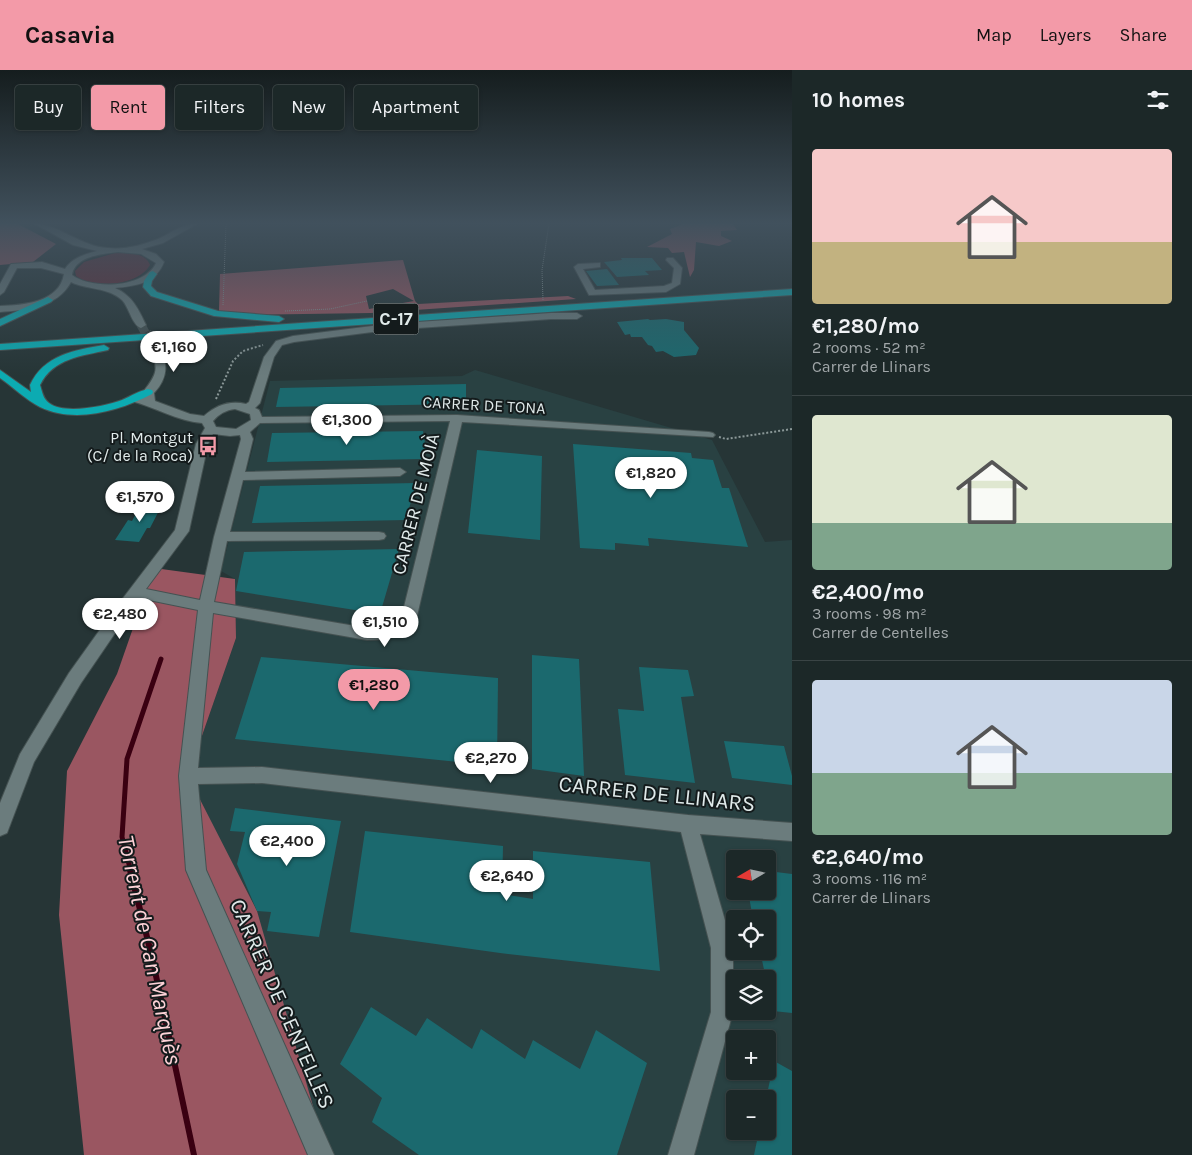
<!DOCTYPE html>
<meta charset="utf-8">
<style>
:root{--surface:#1c2828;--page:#293434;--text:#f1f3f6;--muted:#a0a6a8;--line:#3a4445;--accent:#f39aa8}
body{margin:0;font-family:Karla,sans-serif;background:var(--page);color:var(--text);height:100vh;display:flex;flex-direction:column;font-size:19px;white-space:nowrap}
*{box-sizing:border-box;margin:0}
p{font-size:16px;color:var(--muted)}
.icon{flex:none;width:28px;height:28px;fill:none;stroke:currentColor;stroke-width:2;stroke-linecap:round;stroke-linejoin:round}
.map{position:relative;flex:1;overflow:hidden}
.sheet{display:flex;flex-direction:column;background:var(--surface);width:400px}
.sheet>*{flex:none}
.guide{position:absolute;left:15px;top:15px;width:475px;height:45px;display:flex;gap:10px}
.needle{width:32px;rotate:261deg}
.fabs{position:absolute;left:726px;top:780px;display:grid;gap:10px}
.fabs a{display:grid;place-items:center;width:50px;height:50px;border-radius:5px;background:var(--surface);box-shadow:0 1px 4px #0004,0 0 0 1px var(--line);font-size:25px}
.price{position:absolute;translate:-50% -42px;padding:0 11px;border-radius:18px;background:#fff;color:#222;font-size:16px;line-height:32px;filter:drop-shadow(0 1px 2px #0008)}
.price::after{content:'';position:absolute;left:50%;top:30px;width:15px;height:11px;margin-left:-8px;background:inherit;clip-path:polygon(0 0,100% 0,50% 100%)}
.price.current{background:var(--accent);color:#111}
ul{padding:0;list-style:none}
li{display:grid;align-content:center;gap:10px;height:265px;padding:0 20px}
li+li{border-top:1px solid var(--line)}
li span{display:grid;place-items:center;height:155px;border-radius:5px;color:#555}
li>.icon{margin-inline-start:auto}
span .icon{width:90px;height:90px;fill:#fffc;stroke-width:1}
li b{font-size:21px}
h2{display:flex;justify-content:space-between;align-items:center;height:60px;padding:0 20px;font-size:21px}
.chip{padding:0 18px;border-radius:5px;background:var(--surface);box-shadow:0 1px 4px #0004,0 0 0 1px var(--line);font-size:18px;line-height:45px}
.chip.current{background:var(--accent);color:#111}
header{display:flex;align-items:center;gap:30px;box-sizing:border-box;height:70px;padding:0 25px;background:var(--accent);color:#111}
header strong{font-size:24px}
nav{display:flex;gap:28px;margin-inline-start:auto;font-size:18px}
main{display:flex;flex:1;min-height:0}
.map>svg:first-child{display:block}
.built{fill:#294142;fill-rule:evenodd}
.green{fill:#652b37}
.forest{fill:#9a5661;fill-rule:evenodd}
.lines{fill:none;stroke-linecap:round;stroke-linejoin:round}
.stream-far1{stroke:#3a0011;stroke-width:5}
.stream{stroke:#3a0011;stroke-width:6}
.building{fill:#1b696e}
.minor-tunnel-far1{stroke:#425051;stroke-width:9;stroke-dasharray:9 4.5;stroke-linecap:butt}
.minor-tunnel{stroke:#425051;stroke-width:11;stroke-dasharray:11 5.5;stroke-linecap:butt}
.minor-casing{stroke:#455252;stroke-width:2}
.highway-casing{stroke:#455252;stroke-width:2}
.path-far1{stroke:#8b9898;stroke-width:1;stroke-dasharray:1 1;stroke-linecap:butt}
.path{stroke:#8b9898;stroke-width:2;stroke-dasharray:2 2;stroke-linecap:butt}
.minor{fill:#6b7c7d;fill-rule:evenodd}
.highway{fill:#0cabb2;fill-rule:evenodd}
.labels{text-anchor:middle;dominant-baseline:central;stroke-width:4;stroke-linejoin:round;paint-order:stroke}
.far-street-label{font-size:16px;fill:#e0eaea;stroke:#141b1c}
.far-poi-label{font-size:16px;fill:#e0eaea;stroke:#141b1c;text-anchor:end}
.shield{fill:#141b1c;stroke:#a3acac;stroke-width:1}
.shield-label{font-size:18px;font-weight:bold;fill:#e0eaea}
.street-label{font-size:19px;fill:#e0eaea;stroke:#141b1c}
.near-street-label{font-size:22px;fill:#e0eaea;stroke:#141b1c}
.near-water-label{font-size:24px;font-style:italic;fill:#fdd2d7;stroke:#141b1c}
</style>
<header>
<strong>Casavia</strong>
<nav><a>Map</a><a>Layers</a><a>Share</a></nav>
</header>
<main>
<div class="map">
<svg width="792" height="1085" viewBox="0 0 792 1085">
<rect width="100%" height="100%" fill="#263536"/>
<path class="built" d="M475,300L712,370L765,472L792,470V1085H321L188,706L236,568L235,509L221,501L270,311L462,306ZM735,789H768V821H735ZM735,849H768V881H735ZM735,909H768V941H735ZM735,969H768V1001H735ZM735,1029H768V1061H735Z"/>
<path class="green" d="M115,183C126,183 146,182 150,195C138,216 94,219 76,206L75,201L84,192Z"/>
<g class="forest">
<path d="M0,154H18L56,174L33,192L0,195Z"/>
<path d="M683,154H733L737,160L721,161V166L732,171L719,176L696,172L694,200L690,207L684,182L672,183L668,178L647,177L672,164L670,159Z"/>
<path d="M403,190L415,231L418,234L568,226L576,229L371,243L244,245L219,241L220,204ZM393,219L414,231L369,239L366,226Z"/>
<path d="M154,498L235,509L236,568L188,706L257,841L327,1085H84L59,845L67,701L117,604Z"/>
</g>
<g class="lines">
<path class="stream-far1" d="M131,802L122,767L127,689L161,589"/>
<path class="stream" d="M130,800L152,887L194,1085"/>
</g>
<g class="building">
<path d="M621,188H652L662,200L645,201L649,205L617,207L604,192L622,190Z"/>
<path d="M607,199L619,215L597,216L586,201Z"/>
<path d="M648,249L650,250L666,249L684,252V260L699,278L696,285L674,287L663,281L656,282L652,276L648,275L642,267H631L630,264L625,265L617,252Z"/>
<path d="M466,314V334L276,337L280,318Z"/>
<path d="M423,361L426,379L423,389L267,392L272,363Z"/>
<path d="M573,374L691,383L692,388L713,390L722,418H729L748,477L648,468L649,476L615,473V480L580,478Z"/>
<path d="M477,380L542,386L540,470L468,463Z"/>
<path d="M416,413L406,450L252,453L260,416Z"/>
<path d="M150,432L163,433L150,458H147L139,472L115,470L128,450L132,451L139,438H147Z"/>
<path d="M399,479L380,544L236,521L244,482Z"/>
<path d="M532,585L579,589L584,706L532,699Z"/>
<path d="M261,587L498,608L497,696L235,669Z"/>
<path d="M639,597L688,600L694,626L681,627L695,713L625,705L618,639L644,641Z"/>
<path d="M724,671L784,676L792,706V715L732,708Z"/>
<path d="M235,738L341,751L319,867L267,861L271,842L257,841L237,794L245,762L230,761Z"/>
<path d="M365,761L503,776L502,824L533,829V781L650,792L660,901L500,883L350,862Z"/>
<path d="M768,801L792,804V943L773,941L760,881H768V849H753L748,821H768Z"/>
<path d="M371,937L416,966L427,948L472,979L481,959L525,989L533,970L580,999L596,960L647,993L617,1085H419L372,1052L382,1028L340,994Z"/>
<path d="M774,991L792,1001V1085H754L759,1061H768V1029H766Z"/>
</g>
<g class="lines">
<path class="minor-tunnel-far1" d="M141,255L146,264"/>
<path class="minor-tunnel" d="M146,263L154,276"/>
<defs>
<g id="minor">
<path d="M35,154C58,154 82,177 108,178C124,180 143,175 158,169C171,163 182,154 197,154L163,173L142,179L156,184L164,192C156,213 136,216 115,218C132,225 139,240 146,255L141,258C132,255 129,237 122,230C108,217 87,220 71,212C57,238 25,240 0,242V236C23,235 59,233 64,204L41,198H17L4,222L0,225V214L11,194L42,192L65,199C72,188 85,184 97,181L73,175ZM118,182L141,184L156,193C145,218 92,220 72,205C75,186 102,184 118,182Z"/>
<path d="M667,188H673L682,198L680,214L666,222L589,225L574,197L578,194L600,193V197L583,199L595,220L664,216L672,213L674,198L666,190Z"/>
<path d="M551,243H577L582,246L577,249H551L388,260L294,272L282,275L274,287L260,333L255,338L259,340L262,347L457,345L709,362L713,363L715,365L713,367L462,352L417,546C405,566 389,570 367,570L213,543L198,698L262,697L688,745L792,753V771L700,764L733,878V942L694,1085H668L711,942V878L681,762L262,713L198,714L206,800L334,1085H308L186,800L179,706L198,540L139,528L81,613L34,692L7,763L0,766V733L20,684L69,603L114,540L175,460L196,374L205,358L202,353C177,351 155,337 131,331L130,329L135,326L144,328L143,322C158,303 159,299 149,276L150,274H158C168,292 169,307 154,323L155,331L190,344L204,346C216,335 230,330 246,334L249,332L264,287L276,271L293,266L388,254ZM235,339L250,344L251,350L236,359L216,357L213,351C219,344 226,340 235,339ZM450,351L402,545C392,557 382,559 367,558L214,532L227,471L379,470L384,469L386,466L384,463L379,462H230L243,410L400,406L406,402L400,398L245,402L253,369L250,362L260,353ZM213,364L230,366L240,365L241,369L214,467L200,530L146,519L189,461L208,374Z"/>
</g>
<g id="highway">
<path d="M153,201L157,204L152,211L151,216L157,222L218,241L279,246L284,249L279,252L214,246L151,226L143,217L144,211L150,202Z"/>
<path d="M792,219V225L0,280V274Z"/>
<path d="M48,227L53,230L51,232L0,256V249Z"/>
<path d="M104,275L109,278L108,280C82,286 53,288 40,315C42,321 43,329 49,333C64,345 106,336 122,330C131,326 139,321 148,319L152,320L153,322L152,324C119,341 75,354 40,337C26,330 13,317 0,308V300L31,322L30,315C44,285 74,280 104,275Z"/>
</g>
</defs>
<use href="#minor" class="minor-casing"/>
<use href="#highway" class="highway-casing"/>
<g class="path-far1">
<path d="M543,230L542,200L549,154"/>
<path d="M223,235L226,154"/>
<path d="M285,241L330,239L367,231"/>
</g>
<g class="path">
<path d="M216,329L233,291L243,281L263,275"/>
<path d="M719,367L726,369L792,359"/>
</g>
<use href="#minor" class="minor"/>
<use href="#highway" class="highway"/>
</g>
<linearGradient id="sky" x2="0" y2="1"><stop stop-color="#151d1e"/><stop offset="0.5" stop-color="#41515d"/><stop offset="1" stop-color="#41515d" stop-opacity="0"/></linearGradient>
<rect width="792" height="306" fill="url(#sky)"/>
<defs>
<symbol id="bus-bare" viewBox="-9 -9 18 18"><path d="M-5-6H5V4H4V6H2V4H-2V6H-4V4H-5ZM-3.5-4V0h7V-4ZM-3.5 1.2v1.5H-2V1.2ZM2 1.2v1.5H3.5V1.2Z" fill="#f39aa8" stroke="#141b1c" stroke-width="2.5" paint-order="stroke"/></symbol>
</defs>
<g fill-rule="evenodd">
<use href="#bus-bare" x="194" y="362" width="28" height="28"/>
</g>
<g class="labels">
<g class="far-street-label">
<text transform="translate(484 335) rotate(3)">CARRER DE TONA</text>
</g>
<g class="far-poi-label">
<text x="193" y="367">Pl. Montgut<tspan x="193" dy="18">(C/ de la Roca)</tspan></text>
</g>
<rect class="shield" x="373.5" y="233.5" width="45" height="31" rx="4"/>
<g class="shield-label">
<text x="396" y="249">C-17</text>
</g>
<g class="street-label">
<text transform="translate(416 434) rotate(-76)">CARRER DE MOIÀ</text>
</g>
<g class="near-street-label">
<text transform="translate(657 724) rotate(6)">CARRER DE LLINARS</text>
<text transform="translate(282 934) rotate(66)">CARRER DE CENTELLES</text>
</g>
<g class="near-water-label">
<text transform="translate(150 880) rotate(78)">Torrent de Can Marquès</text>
</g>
</g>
</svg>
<div class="fabs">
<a><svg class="needle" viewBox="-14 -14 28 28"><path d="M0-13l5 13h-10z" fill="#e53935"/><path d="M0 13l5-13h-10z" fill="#a0a6a8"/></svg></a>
<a><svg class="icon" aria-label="locate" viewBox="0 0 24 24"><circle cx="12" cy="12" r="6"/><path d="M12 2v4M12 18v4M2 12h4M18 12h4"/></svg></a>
<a><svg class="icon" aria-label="layers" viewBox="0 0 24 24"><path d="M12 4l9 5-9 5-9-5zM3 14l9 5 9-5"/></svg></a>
<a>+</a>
<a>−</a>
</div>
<b class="price" style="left:174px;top:303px">€1,160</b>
<b class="price" style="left:347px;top:376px">€1,300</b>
<b class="price" style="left:651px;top:429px">€1,820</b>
<b class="price" style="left:140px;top:453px">€1,570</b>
<b class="price" style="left:120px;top:570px">€2,480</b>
<b class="price" style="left:385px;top:578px">€1,510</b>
<b class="price current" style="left:374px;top:641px">€1,280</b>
<b class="price" style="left:491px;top:714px">€2,270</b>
<b class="price" style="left:287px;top:797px">€2,400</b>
<b class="price" style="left:507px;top:832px">€2,640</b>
<div class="guide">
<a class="chip">Buy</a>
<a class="chip current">Rent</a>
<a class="chip">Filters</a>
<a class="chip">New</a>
<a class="chip">Apartment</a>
</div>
</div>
<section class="sheet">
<h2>10 homes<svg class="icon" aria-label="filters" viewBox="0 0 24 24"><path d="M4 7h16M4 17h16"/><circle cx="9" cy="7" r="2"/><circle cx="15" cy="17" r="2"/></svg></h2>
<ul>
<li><span style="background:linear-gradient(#f6c9c9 60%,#c2b280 0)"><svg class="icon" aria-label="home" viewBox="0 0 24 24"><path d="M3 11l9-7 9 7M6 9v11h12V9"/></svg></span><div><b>€1,280/mo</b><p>2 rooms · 52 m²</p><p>Carrer de Llinars</p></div></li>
<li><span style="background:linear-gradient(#dfe7d0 70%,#7fa58c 0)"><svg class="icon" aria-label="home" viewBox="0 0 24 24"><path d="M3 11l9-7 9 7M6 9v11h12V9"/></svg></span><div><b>€2,400/mo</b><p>3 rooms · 98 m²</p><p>Carrer de Centelles</p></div></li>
<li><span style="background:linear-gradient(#c9d6e8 60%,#7fa58c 0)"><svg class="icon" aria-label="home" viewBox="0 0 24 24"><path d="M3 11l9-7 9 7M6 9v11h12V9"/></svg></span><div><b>€2,640/mo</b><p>3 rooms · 116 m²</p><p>Carrer de Llinars</p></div></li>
</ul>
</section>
</main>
